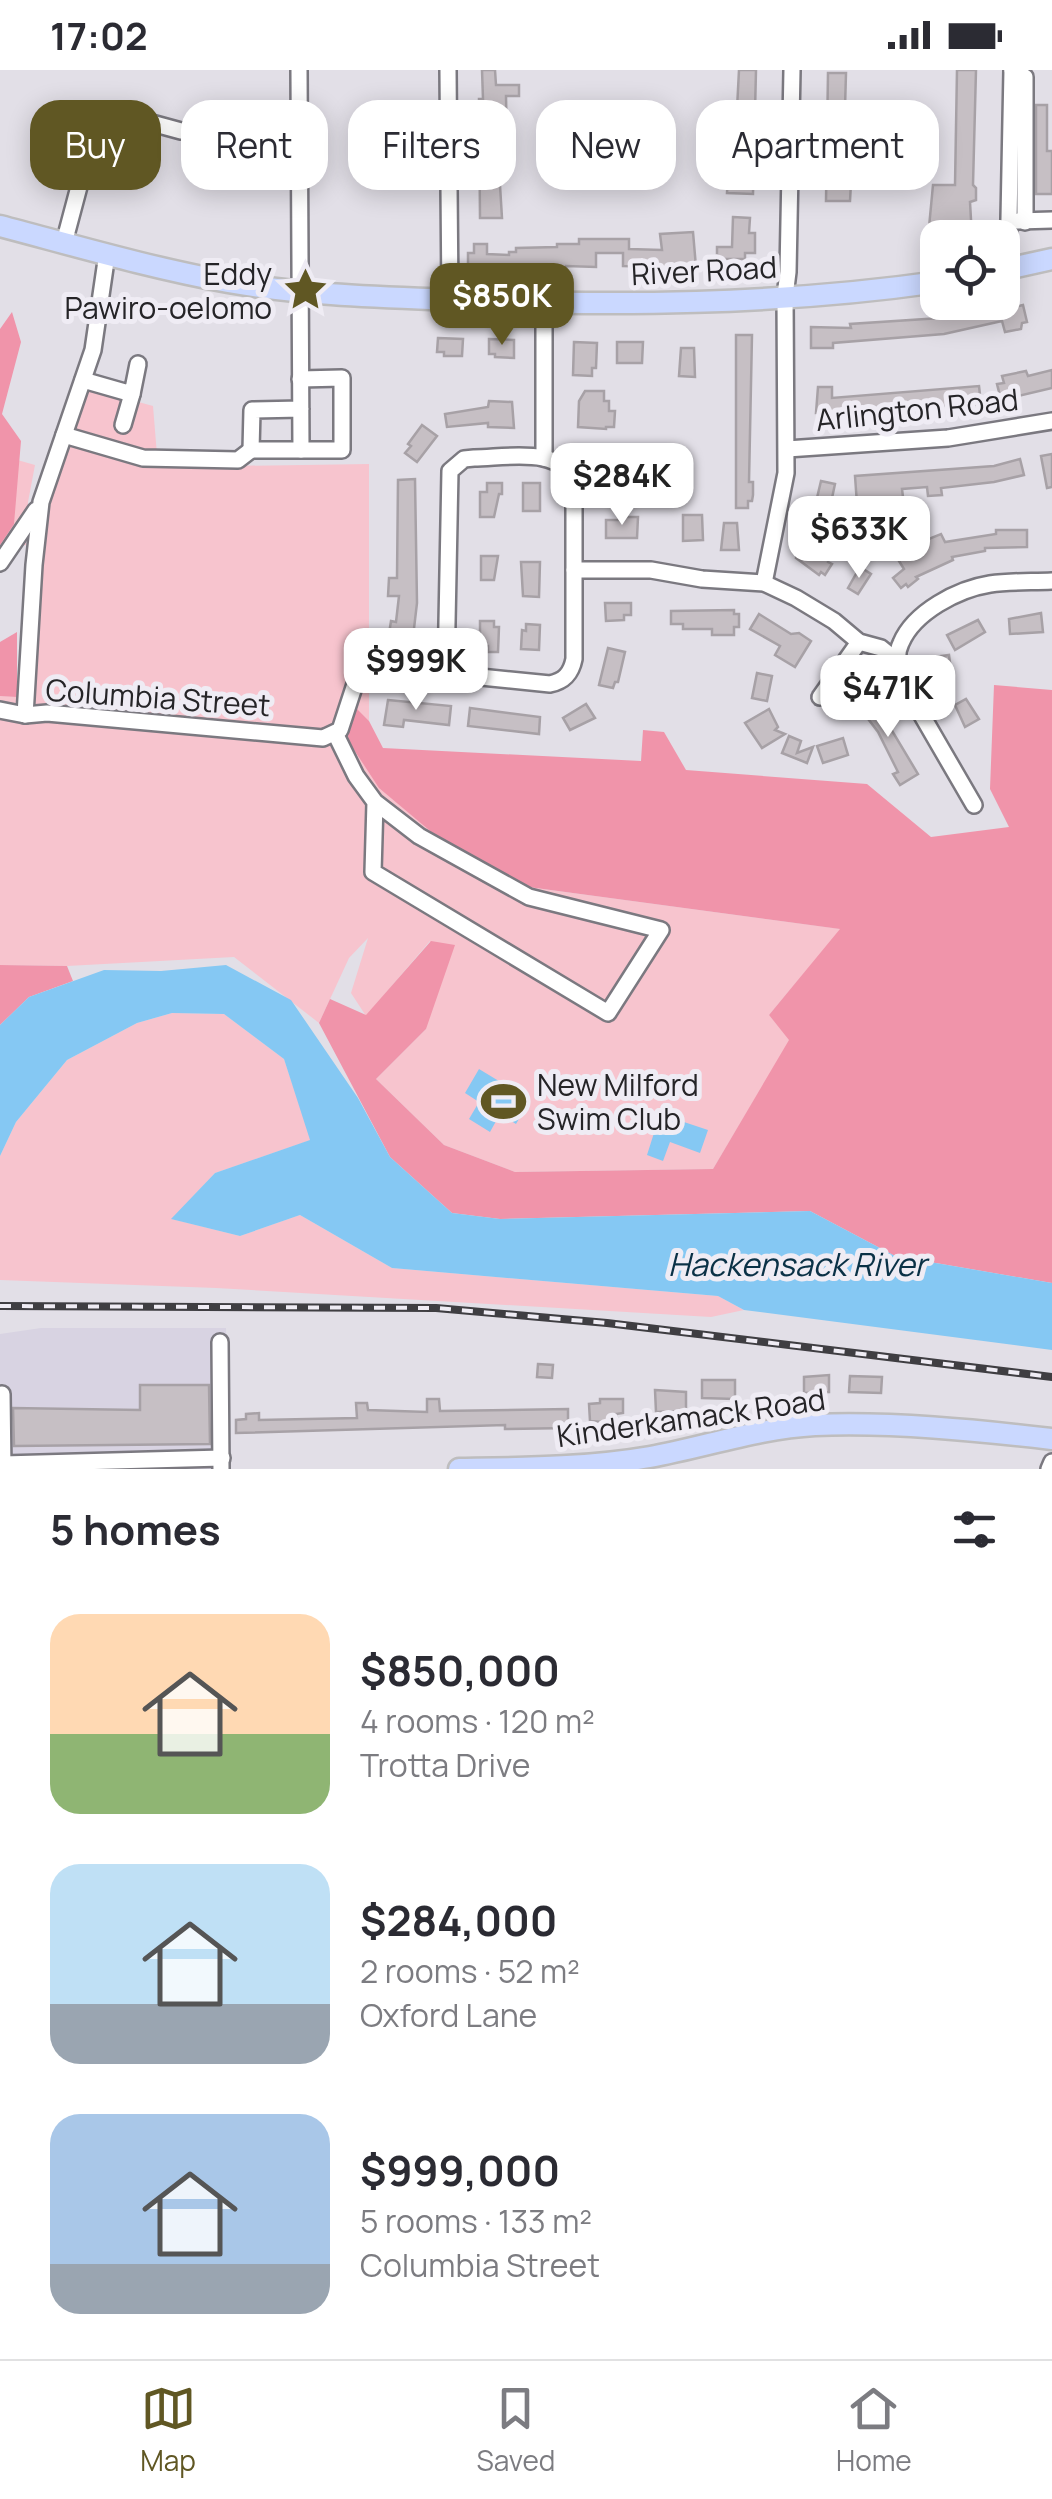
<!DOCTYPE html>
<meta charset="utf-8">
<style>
:root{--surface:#fff;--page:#f2f2f3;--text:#2b2b33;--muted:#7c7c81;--line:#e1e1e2;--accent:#605723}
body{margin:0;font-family:Manrope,sans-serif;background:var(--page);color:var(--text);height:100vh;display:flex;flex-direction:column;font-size:38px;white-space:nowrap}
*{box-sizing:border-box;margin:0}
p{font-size:32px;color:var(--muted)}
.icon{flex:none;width:55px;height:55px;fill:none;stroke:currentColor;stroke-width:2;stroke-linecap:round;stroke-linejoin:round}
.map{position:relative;height:1399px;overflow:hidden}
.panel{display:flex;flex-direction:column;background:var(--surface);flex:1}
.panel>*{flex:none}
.hud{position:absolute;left:30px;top:30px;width:992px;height:90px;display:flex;gap:20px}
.tools{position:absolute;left:920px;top:150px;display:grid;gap:20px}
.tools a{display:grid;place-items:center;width:100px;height:100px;border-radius:20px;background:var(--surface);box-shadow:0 5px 25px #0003;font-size:50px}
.price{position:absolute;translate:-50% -85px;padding:0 22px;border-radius:20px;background:#fff;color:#222;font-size:32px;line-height:65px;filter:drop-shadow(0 2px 5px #0008)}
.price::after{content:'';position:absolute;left:50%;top:60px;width:30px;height:22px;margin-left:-15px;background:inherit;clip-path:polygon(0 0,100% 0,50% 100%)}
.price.current{background:var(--accent);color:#fff}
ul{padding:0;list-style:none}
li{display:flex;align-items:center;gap:30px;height:250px;padding:0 50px}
li span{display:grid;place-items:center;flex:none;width:280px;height:200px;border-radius:30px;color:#555}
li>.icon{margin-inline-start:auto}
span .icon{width:120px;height:120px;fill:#fffc;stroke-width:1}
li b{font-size:42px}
h2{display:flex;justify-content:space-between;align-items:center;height:120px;padding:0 50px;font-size:42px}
.pill{padding:0 35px;border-radius:30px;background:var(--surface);box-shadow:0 5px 25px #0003;font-size:35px;line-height:90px}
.pill.current{background:var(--accent);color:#fff}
.status{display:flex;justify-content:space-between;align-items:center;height:70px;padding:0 50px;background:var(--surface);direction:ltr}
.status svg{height:28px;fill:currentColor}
.menu{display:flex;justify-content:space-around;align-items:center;height:140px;border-top:2px solid var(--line);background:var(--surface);font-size:28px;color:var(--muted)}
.menu a{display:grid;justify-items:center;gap:5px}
.menu .current{color:var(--accent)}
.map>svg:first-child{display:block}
.built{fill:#d8d3e2}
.green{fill:#f7c4ce}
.forest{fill:#f094aa}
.water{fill:#85c8f3}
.building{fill:#c6bfc4;stroke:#a7a1a6;stroke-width:2.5}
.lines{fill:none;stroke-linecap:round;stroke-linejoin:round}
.minor-casing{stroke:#7b7980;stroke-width:20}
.major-casing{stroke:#bebdbe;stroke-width:25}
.minor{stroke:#fff;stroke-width:15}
.major{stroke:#cad8ff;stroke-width:20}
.rail-casing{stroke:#3f3e42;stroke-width:8}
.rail{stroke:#efecf4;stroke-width:4;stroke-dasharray:11;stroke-linecap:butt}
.labels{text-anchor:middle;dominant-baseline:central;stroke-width:10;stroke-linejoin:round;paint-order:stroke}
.street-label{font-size:30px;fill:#252427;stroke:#efecf4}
.poi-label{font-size:30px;fill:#252427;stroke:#efecf4;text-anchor:end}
.water-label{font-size:32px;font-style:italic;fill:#0a3146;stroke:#efecf4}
</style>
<div class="status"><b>17:02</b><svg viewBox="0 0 49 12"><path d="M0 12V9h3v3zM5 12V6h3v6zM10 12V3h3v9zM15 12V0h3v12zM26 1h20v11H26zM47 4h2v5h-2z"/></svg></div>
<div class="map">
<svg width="1052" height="1399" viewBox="0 0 1052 1399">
<rect width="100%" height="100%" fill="#e2dfe7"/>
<path class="built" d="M41,1258H226L229,1399H0V1264Z"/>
<g class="green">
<path d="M81,316L153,336L158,397L369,394V651L357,640L346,666L491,812L841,859L769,945L790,970L713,1099L515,1102L444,1075L376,1009L426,959L430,871L366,946L351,923L368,868L349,888L319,953L234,887L67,896L0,895V626L35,627L45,435Z"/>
<path d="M0,385L35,395L28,432L26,475L0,478Z"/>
<path d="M172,943L224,944L284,989L311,1070L215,1103L172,1149L240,1166L300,1145L392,1198L718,1226L744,1240L711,1247L216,1218L0,1210V1086L16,1052L67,990L137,953Z"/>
</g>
<g class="forest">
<path d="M12,242L21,272L2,344L21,371L14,454L0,475V259Z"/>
<path d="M17,562V627L0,626V572Z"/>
<path d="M994,615L1052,620V1213L895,1186L810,1141L500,1149L452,1143L390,1087L319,953L330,929L366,945L431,871L455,875L426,959L376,1009L444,1075L515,1102L713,1099L789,970L769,945L840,859L491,812L379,718L345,666L357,639L369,651L383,678L641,691L643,660L664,662L686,700L867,714L931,767L1009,757L990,719Z"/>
<path d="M0,895L67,896L73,911L29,927L0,955Z"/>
</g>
<g class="water">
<path d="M226,895L291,930L358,1028L390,1087L452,1143L500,1149L810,1141L895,1186L1052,1213V1280L744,1240L718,1226L392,1198L300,1145L240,1166L171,1149L215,1103L310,1070L284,989L224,944L172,943L137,953L67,990L16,1052L0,1086V955L29,927L104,900L161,901Z"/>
<path d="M479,999L530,1030L516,1054L500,1044L490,1062L469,1049L479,1032L465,1023Z"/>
<path d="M660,1044L708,1060L700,1083L670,1072L663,1091L647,1085Z"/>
</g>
<g class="building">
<path d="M482,0H495L496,15H519V26H506L507,79H500L499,99L502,148H480L479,29H483Z"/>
<path d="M739,0H756L753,124L727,123L728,105H731V52H723L724,39H737Z"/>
<path d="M957,0H976L973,115L976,118V130L970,132L972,167L928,168L933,115H955Z"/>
<path d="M828,3H846L843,107H849L851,113L850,131H826Z"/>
<path d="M1036,35H1047V81H1052V124H1036Z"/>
<path d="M733,147L750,148L749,163H755V183H745V189H717V177H732Z"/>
<path d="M693,162L696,197L663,200V197L623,196V183H596V197L566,196V202L468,200V183H474V174H487V184L509,185V182H516V178L557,177V174H579V169H629V179L662,180L660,164Z"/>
<path d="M1023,235L1027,252L1022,253L1021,259L1005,262L1002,251L944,264L833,273V278H811V257L851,258L850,254L956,247L983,239L984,244Z"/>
<path d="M736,265H752L749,412H753V425L752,431H748V438H736Z"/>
<path d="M438,268L463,269L462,286H444V282H437Z"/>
<path d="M489,269L514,270V288L495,287V284H489Z"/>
<path d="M574,272L597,273L596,298H592V306L573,305Z"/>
<path d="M617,272H643L642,293H617Z"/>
<path d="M681,278H694L695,307L679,306Z"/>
<path d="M1052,300V318L1001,330L997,314L1004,313L1002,306L1026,301L1028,306Z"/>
<path d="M979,316L981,334L816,343L818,317H832V328Z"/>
<path d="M585,321H604V331H609V341H615L614,357H606V359L578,357L579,331Z"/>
<path d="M489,331L512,332L514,358L488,357V353L447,357L445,344L488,337Z"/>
<path d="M422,355L437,366L417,392L405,383L411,376L408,374Z"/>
<path d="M1052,384V417L1047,418L1041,386Z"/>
<path d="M1020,389L1024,405L994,412L941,418L942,425L928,426L927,417L902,419L903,427L857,434L855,406L994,396Z"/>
<path d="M620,391L623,410L606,413L603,395Z"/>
<path d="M415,409L417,533L413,567L389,564L391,551L396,552L399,526H388L389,508H397L398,410Z"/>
<path d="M821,411L835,414L825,461L835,463L828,492L832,494L825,505L821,502L819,505L796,488L808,448L812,449Z"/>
<path d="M487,413H502V424H499L494,447H480V422H487Z"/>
<rect x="523" y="413" width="17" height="28"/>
<path d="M683,445H702L703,470L683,471Z"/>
<path d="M624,447H638L637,468H606V450H624Z"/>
<path d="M724,453H737L739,480H721Z"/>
<path d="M996,460H1027V477L985,478V481L952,487L953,490L916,507L918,509L908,517L906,514L901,518L893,508L904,499L899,491L931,468L941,464L945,472L996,464Z"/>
<path d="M481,486H498L494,510H481Z"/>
<path d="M521,492H540L539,527L523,526Z"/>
<path d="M860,497L871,504L858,524L848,518Z"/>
<path d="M605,533H631V545H624V550L606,551Z"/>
<path d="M734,540V544H739V557H734V565H712V559H683V554H671V541Z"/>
<path d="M1041,543L1043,562L1010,564L1009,549Z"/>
<path d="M759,544L791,564L799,563L811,571L795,597L775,585L780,576L750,559Z"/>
<path d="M978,550L985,562L955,580L947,565Z"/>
<path d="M480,551H494V557H499L498,582H488V576H480Z"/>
<path d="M526,554L540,555L539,580L521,579L522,560L526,561Z"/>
<path d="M608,578L625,582L618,612H615L613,618L599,615Z"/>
<path d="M949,585L953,616L938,618L934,587Z"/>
<path d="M757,603L772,606L767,631L752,628Z"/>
<path d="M870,624L918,704L900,715L893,704L898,702L878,662L856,633Z"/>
<path d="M966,629L979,649L965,657L955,635Z"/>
<path d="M388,630L451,636L449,655L404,650L403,657L384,655Z"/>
<path d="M586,634L595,648L570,660L563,648Z"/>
<path d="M470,638L540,647L539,664L468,656Z"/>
<path d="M769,639L778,657L775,660L785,664L762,678L745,653Z"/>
<path d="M789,666L801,671L797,683L813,677L807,693L782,683Z"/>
<path d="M843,668L848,685L823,693L817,676Z"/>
<path d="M538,1294L553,1295L552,1308L537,1307Z"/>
<path d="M829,1305V1322L804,1323V1307Z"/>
<path d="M850,1306L882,1307L881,1323L849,1322Z"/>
<path d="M702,1310H735V1329L702,1328Z"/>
<path d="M140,1315H209L210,1374L14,1376L13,1338L140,1340Z"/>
<path d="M655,1320L686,1322V1341L656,1342Z"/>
<path d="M427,1329H439L440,1341L568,1339V1358L505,1359V1355L236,1363V1350L246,1349V1344L259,1343V1350L357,1348L356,1333H367L368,1340L427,1342Z"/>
<path d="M600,1329H623V1343L616,1344L617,1353L590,1351L589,1334L600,1333Z"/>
</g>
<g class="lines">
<defs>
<g id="minor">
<path d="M299,0L301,380H251L252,340L301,339"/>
<path d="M448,0L450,230"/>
<path d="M1012,0L1025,7V152"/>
<path d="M1018,151L1052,150"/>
<path d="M64,173L97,49L111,42L181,61"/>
<path d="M1008,198L1012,0"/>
<path d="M544,234V388"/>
<path d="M300,309L342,308V380H301"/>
<path d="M83,310L132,324L138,294"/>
<path d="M123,355L132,324"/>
<path d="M64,365L143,388L238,390L251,380"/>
<path d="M787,379L948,368L1052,351"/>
<path d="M0,493L36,440"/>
<path d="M574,500H651L702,509L764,513L796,528L834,551L859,572L881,578L897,591"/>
<path d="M764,513L786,403L785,226L788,202L792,0"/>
<path d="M820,627L859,572"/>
<path d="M0,640L25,645L47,643L323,668L340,660L357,608L373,596L550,614C564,611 571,604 574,589V414C564,375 505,388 474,388L464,389L450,401L446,603"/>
<path d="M25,645L34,495L41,432L93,280L107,184"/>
<path d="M335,663L356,706L375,732L419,766L529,827L661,860L608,943L373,802L375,732"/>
<path d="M974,735L902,611C898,598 895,585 901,573C914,542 958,519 990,514C1010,511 1031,512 1052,511"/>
<path d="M220,1272L221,1399"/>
<path d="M2,1324L3,1399"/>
<path d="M3,1394L222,1388"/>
<path d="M1049,1399L1052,1392"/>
</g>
<g id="major">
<path d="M0,156C76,176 151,198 228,212C303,225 378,227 454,230C616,236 777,235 938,212"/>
<path d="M1002,200L1052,189"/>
<path d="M459,1399C522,1398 586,1398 650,1387C705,1377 759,1358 815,1355C893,1352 974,1360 1052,1369"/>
</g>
</defs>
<use href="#minor" class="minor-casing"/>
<use href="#major" class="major-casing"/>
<use href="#minor" class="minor"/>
<use href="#major" class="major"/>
<defs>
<path id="rail" d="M0,1236L436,1238L607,1253L1052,1307"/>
</defs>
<use href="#rail" class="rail-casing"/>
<use href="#rail" class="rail"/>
</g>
<defs>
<symbol id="sight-bare" viewBox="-9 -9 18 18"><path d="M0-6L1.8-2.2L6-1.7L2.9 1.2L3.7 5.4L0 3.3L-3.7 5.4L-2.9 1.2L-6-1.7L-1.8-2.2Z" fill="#605723" stroke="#efecf4" stroke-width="2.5" paint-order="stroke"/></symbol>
<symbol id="stadium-bare" viewBox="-9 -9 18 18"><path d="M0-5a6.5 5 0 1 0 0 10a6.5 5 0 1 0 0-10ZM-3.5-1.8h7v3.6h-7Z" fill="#605723" stroke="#efecf4" stroke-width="2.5" paint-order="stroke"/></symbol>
</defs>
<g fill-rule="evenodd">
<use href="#sight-bare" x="274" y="188" width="63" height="63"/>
<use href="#stadium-bare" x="472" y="1000" width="63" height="63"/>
</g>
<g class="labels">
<g class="street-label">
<text transform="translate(704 200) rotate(-3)">River Road</text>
<text transform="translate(917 339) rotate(-6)">Arlington Road</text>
<text transform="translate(158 627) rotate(4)">Columbia Street</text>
<text transform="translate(691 1347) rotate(-8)">Kinderkamack Road</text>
</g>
<g class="poi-label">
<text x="272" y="203">Eddy<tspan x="272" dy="34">Pawiro-oelomo</tspan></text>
<text x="537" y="1014" text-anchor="start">New Milford<tspan x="537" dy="34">Swim Club</tspan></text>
</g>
<g class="water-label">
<text x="797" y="1194">Hackensack River</text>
</g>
</g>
</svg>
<div class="tools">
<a><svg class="icon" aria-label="locate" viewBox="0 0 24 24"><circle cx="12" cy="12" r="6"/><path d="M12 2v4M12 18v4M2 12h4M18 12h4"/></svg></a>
</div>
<b class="price current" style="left:502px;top:278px">$850K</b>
<b class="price" style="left:622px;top:458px">$284K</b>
<b class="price" style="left:859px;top:511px">$633K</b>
<b class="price" style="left:416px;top:643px">$999K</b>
<b class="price" style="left:888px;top:670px">$471K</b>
<div class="hud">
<a class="pill current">Buy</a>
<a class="pill">Rent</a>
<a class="pill">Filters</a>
<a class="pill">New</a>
<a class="pill">Apartment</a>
</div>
</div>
<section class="panel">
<h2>5 homes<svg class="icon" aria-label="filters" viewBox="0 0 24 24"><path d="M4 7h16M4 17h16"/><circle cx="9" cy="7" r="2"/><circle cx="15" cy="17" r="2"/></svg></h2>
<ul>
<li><span style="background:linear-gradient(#ffd9b3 60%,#8fb573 0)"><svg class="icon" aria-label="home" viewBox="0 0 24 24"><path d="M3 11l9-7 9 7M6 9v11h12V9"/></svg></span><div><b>$850,000</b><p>4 rooms · 120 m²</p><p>Trotta Drive</p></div></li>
<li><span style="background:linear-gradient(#bfe0f5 70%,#9aa5b1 0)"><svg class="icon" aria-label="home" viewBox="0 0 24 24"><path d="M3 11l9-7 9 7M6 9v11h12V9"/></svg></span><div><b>$284,000</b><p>2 rooms · 52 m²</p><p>Oxford Lane</p></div></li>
<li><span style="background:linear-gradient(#a9c7e8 75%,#9aa5b1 0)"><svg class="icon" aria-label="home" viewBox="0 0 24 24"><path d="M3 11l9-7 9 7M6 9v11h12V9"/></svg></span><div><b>$999,000</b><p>5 rooms · 133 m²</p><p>Columbia Street</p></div></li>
</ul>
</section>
<nav class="menu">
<a class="current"><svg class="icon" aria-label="map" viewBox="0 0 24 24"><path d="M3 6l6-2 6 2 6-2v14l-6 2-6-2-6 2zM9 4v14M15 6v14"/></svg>Map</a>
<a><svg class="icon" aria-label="saved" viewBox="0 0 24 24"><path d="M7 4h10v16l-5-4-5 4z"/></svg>Saved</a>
<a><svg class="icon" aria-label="home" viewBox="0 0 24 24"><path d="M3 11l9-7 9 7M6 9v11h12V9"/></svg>Home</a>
</nav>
